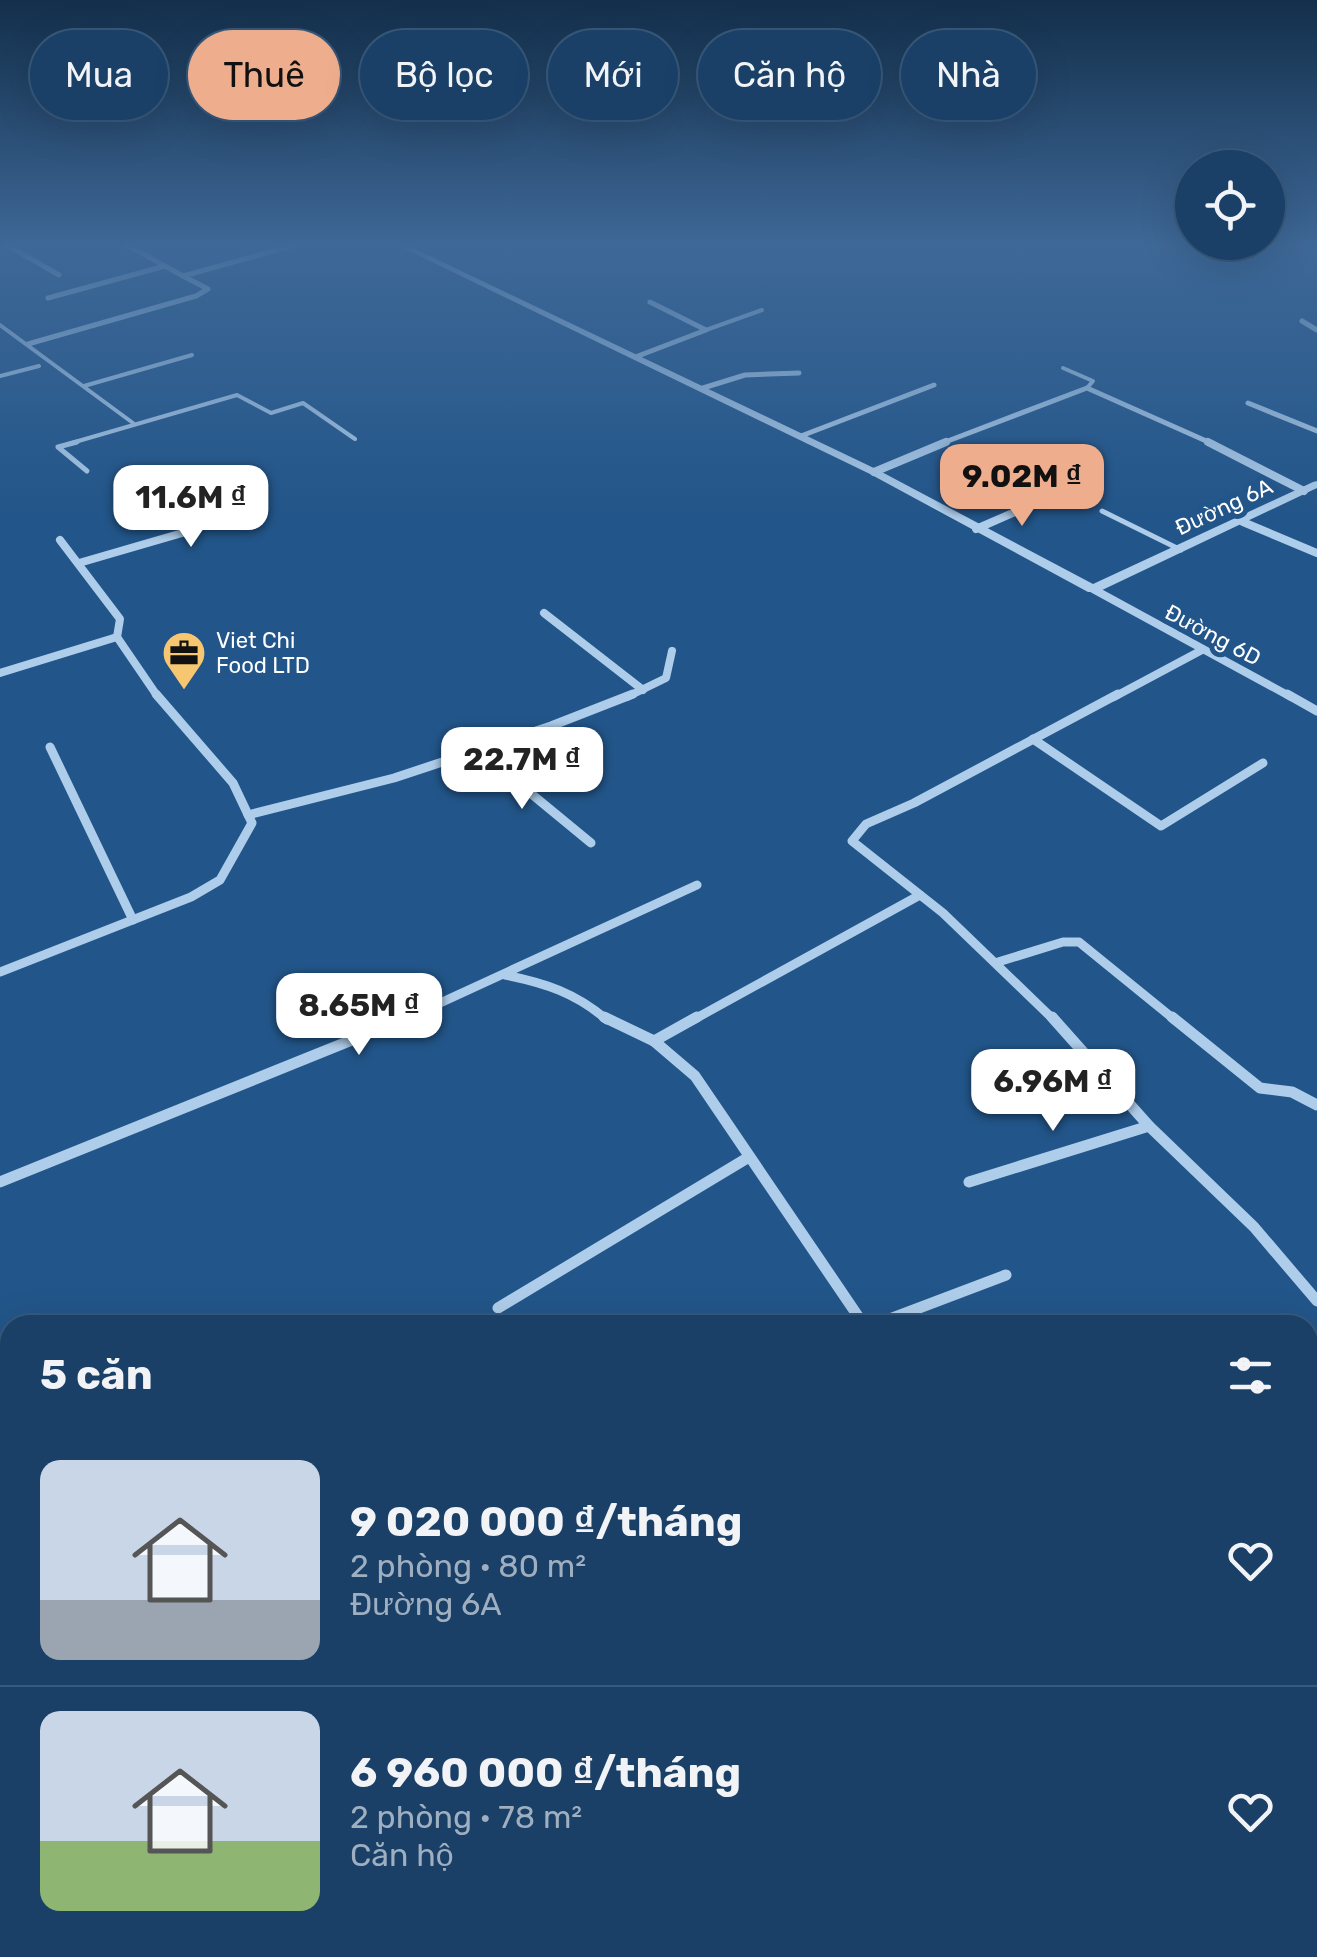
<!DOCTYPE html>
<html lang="vi">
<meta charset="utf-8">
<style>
:root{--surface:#1a4067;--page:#23476d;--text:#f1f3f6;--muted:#9fafc0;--line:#38597b;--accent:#eead8d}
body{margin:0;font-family:Rubik,sans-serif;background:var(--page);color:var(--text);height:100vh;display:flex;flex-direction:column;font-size:38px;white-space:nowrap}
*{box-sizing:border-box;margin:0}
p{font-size:32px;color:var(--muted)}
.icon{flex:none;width:55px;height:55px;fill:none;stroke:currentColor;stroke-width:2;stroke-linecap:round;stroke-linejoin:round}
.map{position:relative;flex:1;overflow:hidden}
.details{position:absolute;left:0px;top:1315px;width:1318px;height:642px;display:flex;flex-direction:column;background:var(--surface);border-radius:30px 30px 0 0;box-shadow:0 10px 40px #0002,0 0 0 2px var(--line)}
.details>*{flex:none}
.banner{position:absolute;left:30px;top:30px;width:1258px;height:90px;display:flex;gap:20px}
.controls{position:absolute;left:1175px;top:150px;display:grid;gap:20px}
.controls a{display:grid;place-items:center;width:110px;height:110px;border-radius:50%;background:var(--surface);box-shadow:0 10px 40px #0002,0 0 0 2px var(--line);font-size:50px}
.price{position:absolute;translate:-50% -85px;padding:0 22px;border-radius:20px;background:#fff;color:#222;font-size:32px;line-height:65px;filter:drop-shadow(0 2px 5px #0008)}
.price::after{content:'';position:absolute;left:50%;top:60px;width:30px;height:22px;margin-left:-15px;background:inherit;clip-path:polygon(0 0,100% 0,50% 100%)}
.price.active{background:var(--accent);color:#111}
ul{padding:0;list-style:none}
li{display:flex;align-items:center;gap:30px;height:250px;padding:0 40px}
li+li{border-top:2px solid var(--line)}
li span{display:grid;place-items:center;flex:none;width:280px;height:200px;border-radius:20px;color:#555}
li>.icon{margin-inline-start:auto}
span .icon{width:120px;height:120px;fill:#fffc;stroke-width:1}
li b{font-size:42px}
h2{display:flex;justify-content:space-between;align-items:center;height:120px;padding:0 40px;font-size:42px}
.tag{padding:0 35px;border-radius:45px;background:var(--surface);box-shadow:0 10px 40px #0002,0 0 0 2px var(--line);font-size:35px;line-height:90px}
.tag.active{background:var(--accent);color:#111}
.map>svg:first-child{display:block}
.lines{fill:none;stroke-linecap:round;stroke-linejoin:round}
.service-far1{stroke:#aecdea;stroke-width:4}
.service{stroke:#aecdea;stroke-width:5}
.minor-far4{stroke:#aecdea;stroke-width:5}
.minor-far3{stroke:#aecdea;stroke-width:8}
.minor-far2{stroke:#aecdea;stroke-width:9}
.minor-far1{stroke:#aecdea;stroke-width:11}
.minor{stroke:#aecdea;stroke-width:15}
.tertiary{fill:#aecdea;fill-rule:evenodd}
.labels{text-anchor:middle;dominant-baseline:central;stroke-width:10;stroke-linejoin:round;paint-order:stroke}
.far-street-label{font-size:22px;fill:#fff;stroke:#225589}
.far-poi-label{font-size:22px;fill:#fff;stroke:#225589;text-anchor:start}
</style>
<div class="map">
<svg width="1317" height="1957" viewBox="0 0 1317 1957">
<rect width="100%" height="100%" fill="#225589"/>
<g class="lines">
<g class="service-far1">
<path d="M0,325L133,423"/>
<path d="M706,330L762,310"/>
<path d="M1063,368L1093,381L1087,388"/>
<path d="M0,376L39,366"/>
<path d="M84,386L192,355"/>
<path d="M68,444L237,395L271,413L303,403L355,439"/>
</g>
<g class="service">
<path d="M77,442L58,447L87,471"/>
<path d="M1102,511L1181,550"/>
</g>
<g class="minor-far4">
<path d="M7,245L59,275"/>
<path d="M127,245L183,276"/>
<path d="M48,298L165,266"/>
<path d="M1302,321L1317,330"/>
<path d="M28,344L196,296L208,289L183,276L295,245"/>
<path d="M638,356L706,330L650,302"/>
<path d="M703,388L745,375L799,373"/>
<path d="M1248,403L1317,431"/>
<path d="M801,436L934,385"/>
<path d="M940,444L1087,388L1213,444"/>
</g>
<g class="minor-far3">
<path d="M1208,442L1304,491"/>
<path d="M874,472L946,442"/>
<path d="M1243,522L1317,553"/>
<path d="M976,529L1054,495"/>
<path d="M60,540L120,619L117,637"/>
<path d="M79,563L196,529L157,476"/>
<path d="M1093,589L1291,697"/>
<path d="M544,613L643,690"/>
<path d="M0,673L117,637L158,697"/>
<path d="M627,697L666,678L672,651"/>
<path d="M1114,697L1202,650"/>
</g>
<g class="minor-far2">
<path d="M1287,694L1317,711"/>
<path d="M1033,739L1161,826L1263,763"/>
<path d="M50,747L133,920"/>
<path d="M478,750L591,843"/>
<path d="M248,815L394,778L551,726L633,694"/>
<path d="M998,962L1063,942H1079L1175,1020"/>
<path d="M0,972L191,897L220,880L252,823L233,783L156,694"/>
<path d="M505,975C545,983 576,993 607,1020"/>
<path d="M403,1020L697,885"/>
<path d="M693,1020L920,895"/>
<path d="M1054,1020L943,913L852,841L866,824L914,803L1118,694"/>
</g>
<g class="minor-far1">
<path d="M604,1017L654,1041L695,1076L864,1325"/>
<path d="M1052,1017L1149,1126L1254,1227L1317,1301"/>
<path d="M1172,1017L1260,1088L1292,1092L1317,1105"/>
<path d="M654,1041L697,1017"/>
<path d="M0,1182L409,1017"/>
<path d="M969,1182L1149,1126"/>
<path d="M498,1308L749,1157"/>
<path d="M874,1325L1006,1275"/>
</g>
<g class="minor">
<path d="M1308,1464L1317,1461"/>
<path d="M1081,1948L1086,1957"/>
</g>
<path class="tertiary" d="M397,245H407L878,470L1093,584L1313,482L1317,481V488L1098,592H1088L870,474Z"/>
</g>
<linearGradient id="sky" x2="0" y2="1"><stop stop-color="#132f4b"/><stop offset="0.47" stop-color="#3e6897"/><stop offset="1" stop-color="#3e6897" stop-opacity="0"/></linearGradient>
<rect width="1317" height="519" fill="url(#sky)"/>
<defs>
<symbol id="office-pin" viewBox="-11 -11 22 30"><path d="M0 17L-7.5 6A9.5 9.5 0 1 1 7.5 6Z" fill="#f6c770" stroke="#225589"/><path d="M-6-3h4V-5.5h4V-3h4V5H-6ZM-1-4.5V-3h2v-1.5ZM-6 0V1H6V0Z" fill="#111"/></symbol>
</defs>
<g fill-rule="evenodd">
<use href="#office-pin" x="159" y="628" width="50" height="68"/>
</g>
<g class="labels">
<g class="far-street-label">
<text transform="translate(1224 507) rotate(-25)">Đường 6A</text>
<text transform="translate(1213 635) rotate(28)">Đường 6D</text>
</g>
<g class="far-poi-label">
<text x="216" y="640">Viet Chi<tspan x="216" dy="25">Food LTD</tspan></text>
</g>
</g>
</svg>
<div class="controls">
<a><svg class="icon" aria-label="locate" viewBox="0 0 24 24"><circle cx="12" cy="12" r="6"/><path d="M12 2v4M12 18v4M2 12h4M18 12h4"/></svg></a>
</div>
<b class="price active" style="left:1022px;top:529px">9.02M ₫</b>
<b class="price" style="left:191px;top:550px">11.6M ₫</b>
<b class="price" style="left:522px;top:812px">22.7M ₫</b>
<b class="price" style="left:359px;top:1058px">8.65M ₫</b>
<b class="price" style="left:1053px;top:1134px">6.96M ₫</b>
<div class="banner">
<a class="tag">Mua</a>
<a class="tag active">Thuê</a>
<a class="tag">Bộ lọc</a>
<a class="tag">Mới</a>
<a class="tag">Căn hộ</a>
<a class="tag">Nhà</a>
</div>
<section class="details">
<h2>5 căn<svg class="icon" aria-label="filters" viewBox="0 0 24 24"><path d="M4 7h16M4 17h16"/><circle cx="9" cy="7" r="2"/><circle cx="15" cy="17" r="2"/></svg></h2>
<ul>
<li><span style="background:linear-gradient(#c9d6e8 70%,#9aa5b1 0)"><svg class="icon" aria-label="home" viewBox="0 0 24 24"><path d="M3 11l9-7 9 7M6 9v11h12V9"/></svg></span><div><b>9 020 000 ₫/tháng</b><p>2 phòng · 80 m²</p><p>Đường 6A</p></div><svg class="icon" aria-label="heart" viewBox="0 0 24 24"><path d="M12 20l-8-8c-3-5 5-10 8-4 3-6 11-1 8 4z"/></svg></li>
<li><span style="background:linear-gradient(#c9d6e8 65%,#8fb573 0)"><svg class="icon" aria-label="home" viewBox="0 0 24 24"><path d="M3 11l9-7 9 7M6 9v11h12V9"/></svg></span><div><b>6 960 000 ₫/tháng</b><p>2 phòng · 78 m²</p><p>Căn hộ</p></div><svg class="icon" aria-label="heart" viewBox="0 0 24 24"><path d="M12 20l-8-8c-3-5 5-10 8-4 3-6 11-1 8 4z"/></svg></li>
</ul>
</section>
</div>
